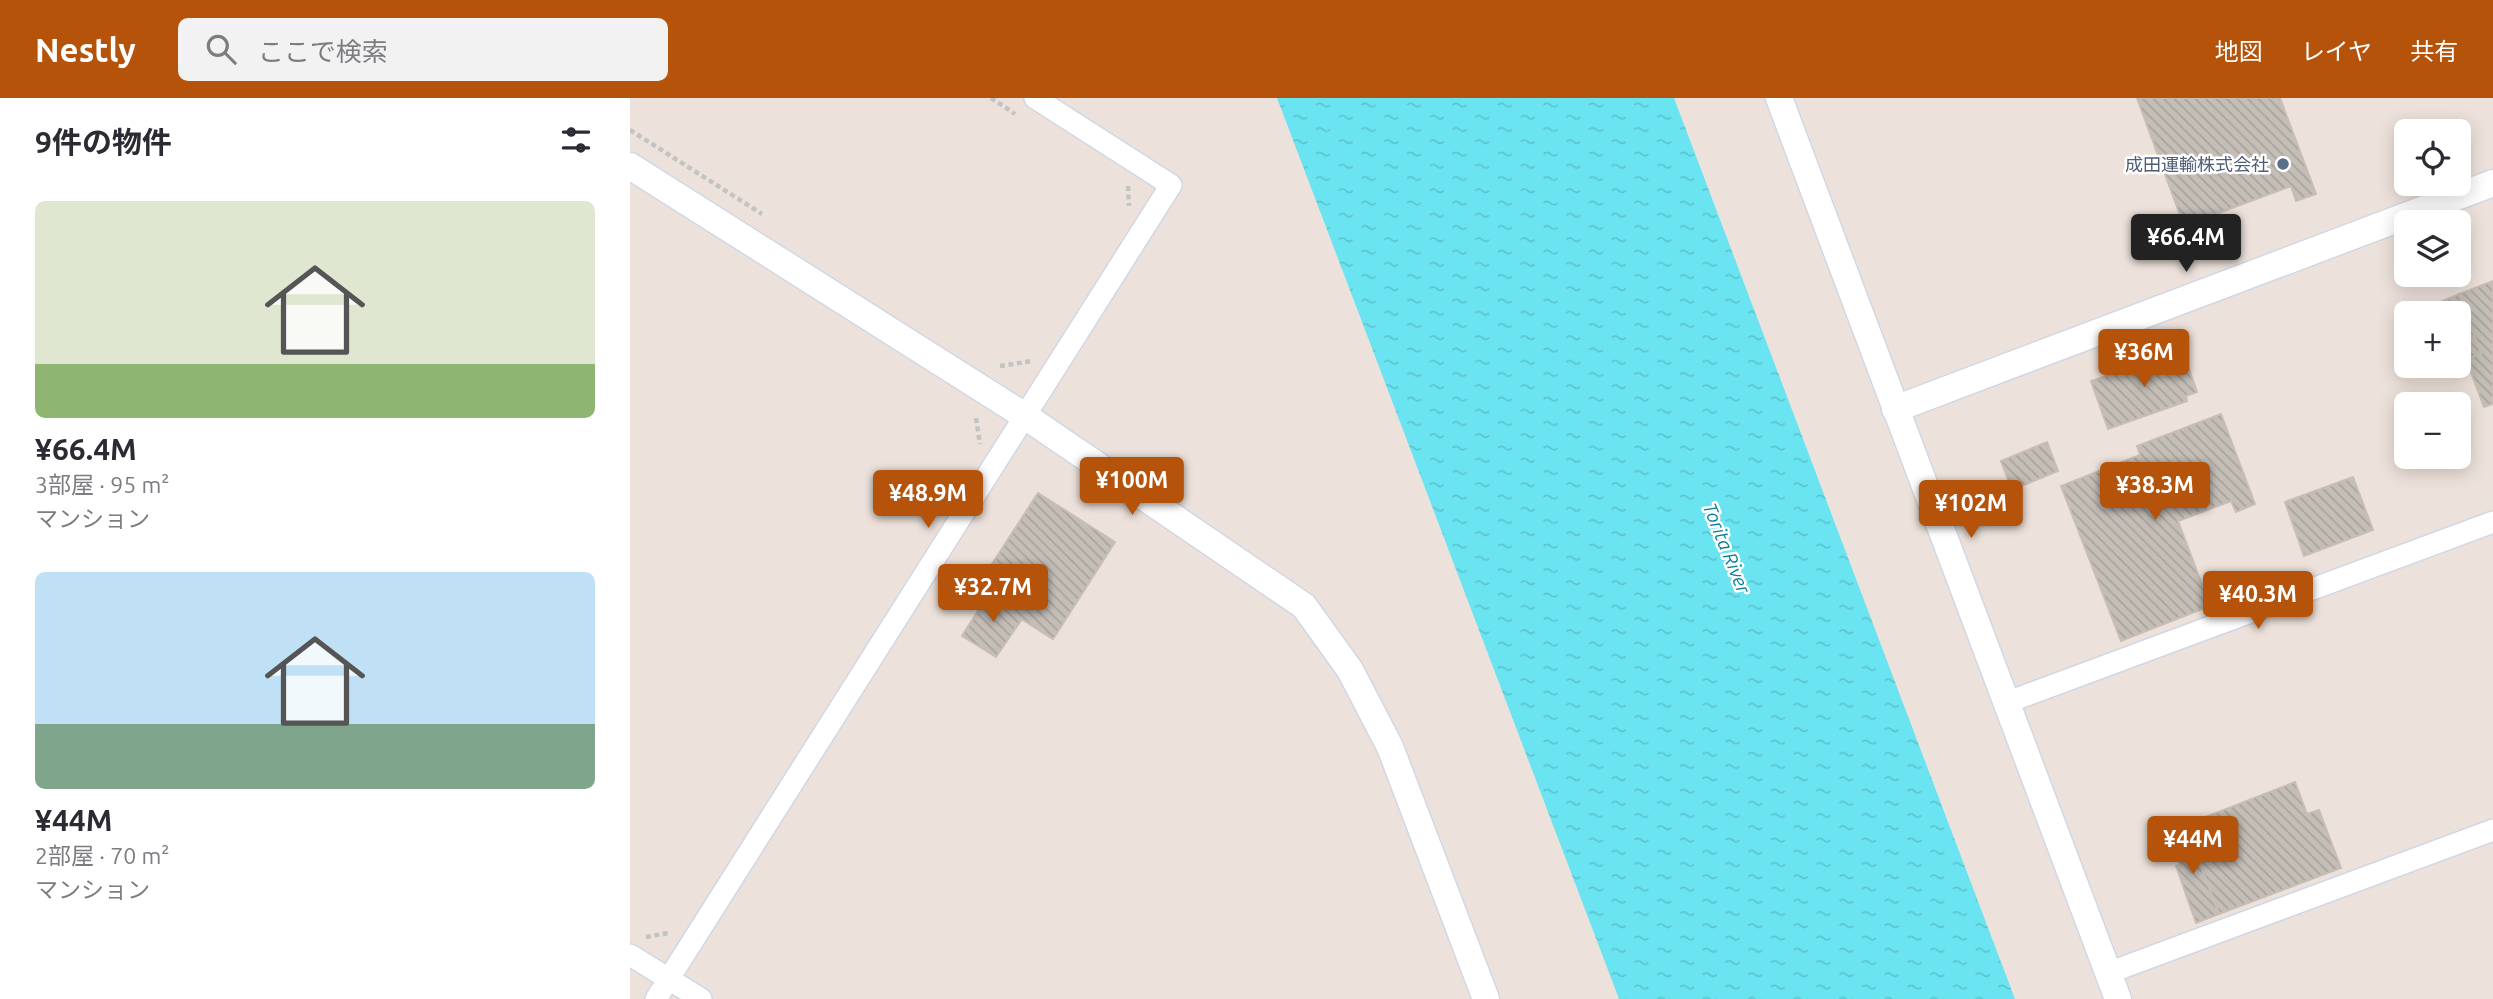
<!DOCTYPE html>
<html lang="ja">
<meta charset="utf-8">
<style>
:root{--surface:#fff;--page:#f2f2f3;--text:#2b2b33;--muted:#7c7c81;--accent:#b45309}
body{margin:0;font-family:Ubuntu,"Noto Sans JP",sans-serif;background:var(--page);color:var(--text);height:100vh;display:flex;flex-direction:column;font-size:26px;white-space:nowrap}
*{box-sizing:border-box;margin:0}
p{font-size:23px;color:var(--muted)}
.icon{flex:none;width:38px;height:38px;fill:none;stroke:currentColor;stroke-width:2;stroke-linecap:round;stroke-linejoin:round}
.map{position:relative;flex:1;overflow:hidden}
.details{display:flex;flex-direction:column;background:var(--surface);width:630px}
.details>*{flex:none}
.buttons{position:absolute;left:1764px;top:21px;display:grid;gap:14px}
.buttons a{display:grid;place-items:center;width:77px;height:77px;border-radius:10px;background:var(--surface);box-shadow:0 4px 18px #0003;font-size:35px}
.price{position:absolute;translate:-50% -60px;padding:0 16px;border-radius:7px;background:var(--accent);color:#fff;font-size:23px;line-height:46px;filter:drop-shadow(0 2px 4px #0008)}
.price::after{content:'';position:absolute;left:50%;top:42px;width:21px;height:16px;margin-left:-10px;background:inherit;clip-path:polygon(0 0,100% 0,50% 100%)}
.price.selected{background:#222;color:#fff}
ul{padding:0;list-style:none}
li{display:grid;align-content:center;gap:14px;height:371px;padding:0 35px}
li span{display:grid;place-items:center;height:217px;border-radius:10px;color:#555}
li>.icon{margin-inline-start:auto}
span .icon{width:126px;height:126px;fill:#fffc;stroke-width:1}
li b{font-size:30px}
h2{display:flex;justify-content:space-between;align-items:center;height:84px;padding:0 35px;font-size:30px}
header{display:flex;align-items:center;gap:42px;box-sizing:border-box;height:98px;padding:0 35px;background:var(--accent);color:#fff}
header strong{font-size:33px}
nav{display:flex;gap:38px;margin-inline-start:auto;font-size:24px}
.search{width:490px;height:63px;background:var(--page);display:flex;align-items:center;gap:18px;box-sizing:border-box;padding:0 24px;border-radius:10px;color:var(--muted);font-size:26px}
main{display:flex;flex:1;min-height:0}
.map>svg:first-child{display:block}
.water{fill:url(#water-ripples)}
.building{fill:url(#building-back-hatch);stroke:#c8beb5;stroke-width:2}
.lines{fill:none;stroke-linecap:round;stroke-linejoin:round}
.minor-casing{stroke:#d1d7e3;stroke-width:24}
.tertiary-casing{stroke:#d1d7e3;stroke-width:29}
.path{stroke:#c3c3c3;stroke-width:4.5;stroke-dasharray:5 3.5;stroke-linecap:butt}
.minor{stroke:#fff;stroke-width:21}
.tertiary{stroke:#fff;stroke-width:26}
.service-dot{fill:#5c6f8a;stroke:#fff;stroke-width:2.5}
.labels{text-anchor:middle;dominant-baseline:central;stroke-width:5;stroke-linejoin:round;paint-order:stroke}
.service-label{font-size:18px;fill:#4e5e75;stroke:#fff;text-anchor:end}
.water-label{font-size:19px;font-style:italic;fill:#097d98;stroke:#fff}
</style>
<header>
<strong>Nestly</strong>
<div class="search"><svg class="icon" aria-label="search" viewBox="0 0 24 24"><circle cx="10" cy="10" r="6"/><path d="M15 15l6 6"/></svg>ここで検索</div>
<nav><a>地図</a><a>レイヤ</a><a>共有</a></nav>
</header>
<main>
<section class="details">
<h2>9件の物件<svg class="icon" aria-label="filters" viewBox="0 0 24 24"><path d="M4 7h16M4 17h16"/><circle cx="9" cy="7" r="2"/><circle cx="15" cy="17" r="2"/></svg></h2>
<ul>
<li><span style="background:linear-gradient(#dfe7d0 75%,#8fb573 0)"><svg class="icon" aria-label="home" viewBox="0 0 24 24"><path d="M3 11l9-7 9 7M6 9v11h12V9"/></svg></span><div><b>¥66.4M</b><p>3部屋 · 95 m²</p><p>マンション</p></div></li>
<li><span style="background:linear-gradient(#bfe0f5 70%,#7fa58c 0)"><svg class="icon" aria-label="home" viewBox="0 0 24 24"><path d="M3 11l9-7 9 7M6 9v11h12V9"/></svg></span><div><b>¥44M</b><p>2部屋 · 70 m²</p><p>マンション</p></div></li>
</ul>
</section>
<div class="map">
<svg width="1863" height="901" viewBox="0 0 1863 901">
<defs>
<pattern id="water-ripples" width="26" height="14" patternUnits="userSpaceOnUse" patternTransform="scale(1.75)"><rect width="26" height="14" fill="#6be4f2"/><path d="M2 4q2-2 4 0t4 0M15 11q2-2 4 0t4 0" fill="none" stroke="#5dc4d0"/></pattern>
<pattern id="building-back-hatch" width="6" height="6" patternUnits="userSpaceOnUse" patternTransform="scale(1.75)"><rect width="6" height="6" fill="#c4beb7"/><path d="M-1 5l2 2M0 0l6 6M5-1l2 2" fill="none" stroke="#a9a39e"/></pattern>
</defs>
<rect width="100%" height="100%" fill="#ede2db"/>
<path class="water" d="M647,0H1044L1385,901H989Z"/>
<g class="building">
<path d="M1507,0H1650L1686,96L1666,103L1661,88L1554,128Z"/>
<path d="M1863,183V306L1854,309L1836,261L1851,256L1829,196Z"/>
<path d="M1829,196L1851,256L1836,261L1829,246V215H1813L1808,205Z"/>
<path d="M1552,251L1567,294L1556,298L1557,303L1478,331L1461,283Z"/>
<path d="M1591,316L1625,406L1606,414L1601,403L1548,423L1580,508L1491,543L1431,388L1510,357L1507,348Z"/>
<path d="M1417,344L1428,373L1382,392L1371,363Z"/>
<path d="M1723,379L1743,432L1674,458L1655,404Z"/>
<path d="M408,395L485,444L423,541L382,515L387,507L351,483Z"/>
<path d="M362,491L387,507L382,515L392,521L366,559L332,538Z"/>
<path d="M1665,684L1677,716L1689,712L1711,770L1589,816L1555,727Z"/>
<path d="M1555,727L1589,816L1566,825L1546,768L1550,767L1538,733Z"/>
</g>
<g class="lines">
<defs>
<g id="minor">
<path d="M1378,604L1863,424"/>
<path d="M0,857L71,901"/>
<path d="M1478,875L1863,732"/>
<path d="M26,901L541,87L405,0"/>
</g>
<g id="tertiary">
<path d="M1149,0L1488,901"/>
<path d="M0,68L395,318L674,508L720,572L760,649L856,901"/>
<path d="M1265,311L1863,85"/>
</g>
</defs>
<use href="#minor" class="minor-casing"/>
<use href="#tertiary" class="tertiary-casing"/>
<g class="path">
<path d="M361,0L385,16"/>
<path d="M0,32L132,116"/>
<path d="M498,88L499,108"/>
<path d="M370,268L402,263"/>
<path d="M346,320L350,346"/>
<path d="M16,839L38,835"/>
</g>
<use href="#minor" class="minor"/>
<use href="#tertiary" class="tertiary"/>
</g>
<circle class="service-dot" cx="1653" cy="66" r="7"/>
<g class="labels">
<g class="service-label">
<text x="1639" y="66">成田運輸株式会社</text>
</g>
<g class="water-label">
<text transform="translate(1097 450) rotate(68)">Torita River</text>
</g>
</g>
</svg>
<div class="buttons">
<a><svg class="icon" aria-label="locate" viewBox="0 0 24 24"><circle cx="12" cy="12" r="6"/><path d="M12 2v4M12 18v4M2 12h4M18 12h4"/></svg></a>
<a><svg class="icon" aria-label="layers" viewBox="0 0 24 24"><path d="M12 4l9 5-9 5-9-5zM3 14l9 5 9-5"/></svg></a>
<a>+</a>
<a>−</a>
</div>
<b class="price selected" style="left:1556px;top:176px">¥66.4M</b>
<b class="price" style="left:1514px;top:291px">¥36M</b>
<b class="price" style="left:502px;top:419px">¥100M</b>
<b class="price" style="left:1525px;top:424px">¥38.3M</b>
<b class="price" style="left:298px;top:432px">¥48.9M</b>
<b class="price" style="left:1341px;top:442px">¥102M</b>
<b class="price" style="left:363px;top:526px">¥32.7M</b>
<b class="price" style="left:1628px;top:533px">¥40.3M</b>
<b class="price" style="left:1563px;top:778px">¥44M</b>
</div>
</main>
